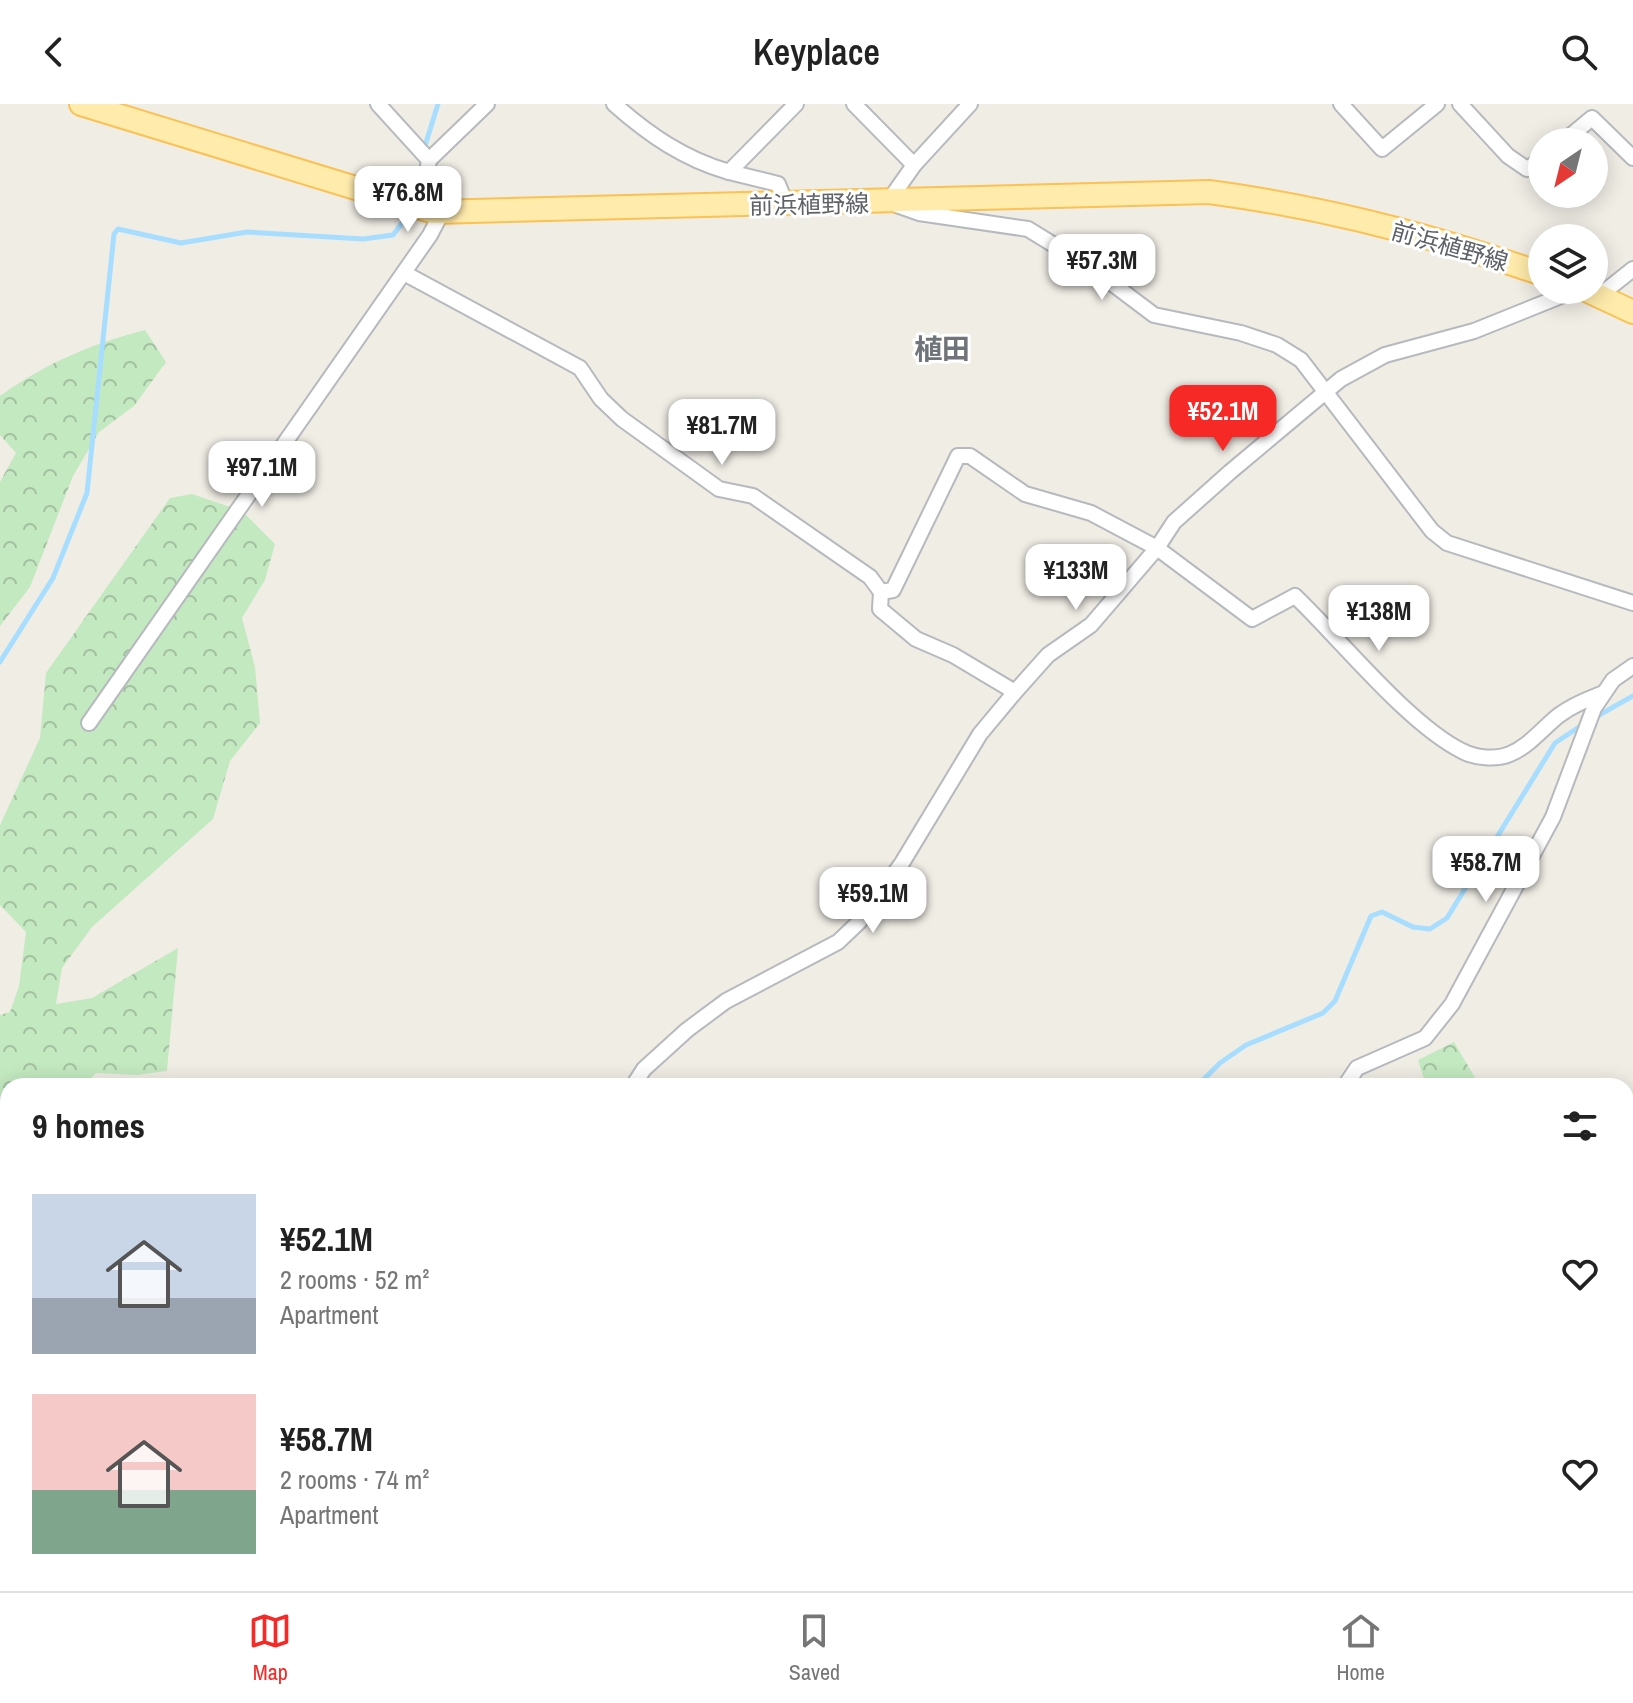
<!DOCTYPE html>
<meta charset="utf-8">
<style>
:root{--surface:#fff;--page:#f6f6f6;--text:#222;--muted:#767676;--line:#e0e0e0;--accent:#f62926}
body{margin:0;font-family:"Archivo Narrow","Noto Sans JP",sans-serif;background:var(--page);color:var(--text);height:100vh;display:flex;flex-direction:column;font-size:30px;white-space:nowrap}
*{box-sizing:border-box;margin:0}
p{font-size:26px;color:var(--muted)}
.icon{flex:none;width:44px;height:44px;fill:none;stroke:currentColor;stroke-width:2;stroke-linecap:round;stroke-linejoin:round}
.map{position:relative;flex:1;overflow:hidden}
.details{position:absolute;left:0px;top:974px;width:1634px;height:514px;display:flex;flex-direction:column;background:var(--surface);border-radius:24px 24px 0 0;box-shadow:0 4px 20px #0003}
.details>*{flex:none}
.needle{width:52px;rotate:215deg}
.tools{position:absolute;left:1528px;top:24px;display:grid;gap:16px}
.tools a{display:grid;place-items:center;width:80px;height:80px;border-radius:50%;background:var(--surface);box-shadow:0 4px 20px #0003;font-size:40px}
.price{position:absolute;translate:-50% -68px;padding:0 18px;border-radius:16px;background:#fff;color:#222;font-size:26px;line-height:52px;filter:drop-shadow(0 2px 4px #0008)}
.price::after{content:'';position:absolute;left:50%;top:48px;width:24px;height:18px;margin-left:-12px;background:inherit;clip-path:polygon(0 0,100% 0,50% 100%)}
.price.current{background:var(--accent);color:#fff}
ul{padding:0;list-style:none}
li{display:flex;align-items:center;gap:24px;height:200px;padding:0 32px}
li span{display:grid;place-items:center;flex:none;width:224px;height:160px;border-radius:0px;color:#555}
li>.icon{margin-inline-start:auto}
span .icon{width:96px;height:96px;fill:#fffc;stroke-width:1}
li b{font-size:34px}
h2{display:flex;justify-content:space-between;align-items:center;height:96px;padding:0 32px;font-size:34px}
header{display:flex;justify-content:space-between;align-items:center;height:104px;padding:0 32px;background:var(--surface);font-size:36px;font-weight:600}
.tab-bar{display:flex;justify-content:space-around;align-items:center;height:112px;border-top:2px solid var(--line);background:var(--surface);font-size:22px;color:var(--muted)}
.tab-bar a{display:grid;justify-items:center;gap:4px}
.tab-bar .current{color:var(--accent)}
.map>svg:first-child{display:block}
.forest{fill:url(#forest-crowns)}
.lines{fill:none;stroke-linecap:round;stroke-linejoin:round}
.stream{stroke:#a7deff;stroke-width:5}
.minor-casing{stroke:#b6b9bd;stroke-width:18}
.primary-casing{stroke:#fbc153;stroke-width:26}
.minor{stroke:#fff;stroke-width:14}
.primary{stroke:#ffecac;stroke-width:22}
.labels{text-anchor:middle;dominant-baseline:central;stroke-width:6;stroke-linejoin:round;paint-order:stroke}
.street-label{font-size:24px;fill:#5d6267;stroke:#fff}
.quarter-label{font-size:28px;font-weight:bold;fill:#6e7479;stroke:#fff}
</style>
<header><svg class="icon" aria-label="back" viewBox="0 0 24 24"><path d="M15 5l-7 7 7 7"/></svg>Keyplace<svg class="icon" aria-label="search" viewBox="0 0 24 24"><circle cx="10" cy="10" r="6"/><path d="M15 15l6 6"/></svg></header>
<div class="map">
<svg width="1633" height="1487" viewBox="0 0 1633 1487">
<defs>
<pattern id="forest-crowns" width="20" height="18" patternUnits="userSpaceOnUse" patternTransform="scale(2)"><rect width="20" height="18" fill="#c3e9c0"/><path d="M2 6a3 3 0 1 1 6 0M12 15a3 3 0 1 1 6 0" fill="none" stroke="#a2c0a0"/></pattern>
</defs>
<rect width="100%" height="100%" fill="#f0ede5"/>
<g class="forest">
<path d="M145,226L166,258L134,302L99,328L73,372L30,483L0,522V378L16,349L0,331V292C46,259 91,240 145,226Z"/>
<path d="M192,390L242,407L275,440L265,476L242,514L255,563L260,619L230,657L213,715L92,823L62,864L56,900L92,894L178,844L167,967L137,971L96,969L84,982H8V1075L0,1094V911L10,908L19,882L26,828L0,801V721L40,634L46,569L170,394Z"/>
<path d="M1454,938L1480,982H1426L1418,956Z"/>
<path d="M0,1143L8,1170V1480H285L281,1487H0Z"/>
<path d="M368,1480H970L966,1487H356Z"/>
</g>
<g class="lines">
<g class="stream">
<path d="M424,45L438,0"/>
<path d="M0,558L53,474L87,389L114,130L118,125L181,139L247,128L363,135L393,131L412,106"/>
<path d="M1594,614L1633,592"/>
<path d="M1197,982L1220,959L1246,941L1323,909L1335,897L1371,812L1382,808L1413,823L1430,825L1447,814L1555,639L1585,619"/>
</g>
<defs>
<g id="minor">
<path d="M378,0L429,56L421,104"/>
<path d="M614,0C649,31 684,55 729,68"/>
<path d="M854,0L914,61"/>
<path d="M970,0L914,61L888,98L919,109L1028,125L1093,165L1154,211L1241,229L1277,241L1301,256L1432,427L1447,439L1633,499"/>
<path d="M1341,0L1382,45L1437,0"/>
<path d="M1460,0L1508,52L1527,65L1542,55"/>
<path d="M1563,38L1592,14L1633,54"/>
<path d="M429,56L487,0"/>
<path d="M786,100L778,80L729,68L796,0"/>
<path d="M404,169L580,264L601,295L622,315L719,385L753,392L870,473L881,488L880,505L916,535L953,551L1015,588"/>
<path d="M1599,192L1633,165"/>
<path d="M881,488L893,486L958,352H970L1025,390L1091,409L1157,444L1252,515L1295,492C1341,536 1408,620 1462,647C1475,654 1496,656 1510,650C1529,642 1542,625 1558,612C1571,602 1586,596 1601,590"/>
<path d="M89,619L430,131L442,108"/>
<path d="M633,982L644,965L687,926L726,897L838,838L859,818L902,759L980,630L1015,588L1048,551L1091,521L1157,444L1174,418L1230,368L1341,275L1385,251L1474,227L1576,186"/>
<path d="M1345,982L1357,964L1425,934L1452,900L1553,713L1594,604L1613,576L1633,562"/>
<path d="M1178,1487L1180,1480"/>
</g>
<g id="primary">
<path d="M81,0L434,108L1209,88C1322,103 1435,132 1542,170"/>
<path d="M1586,186L1633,208"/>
</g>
</defs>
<use href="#minor" class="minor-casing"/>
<use href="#primary" class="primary-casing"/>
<use href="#minor" class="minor"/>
<use href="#primary" class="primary"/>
</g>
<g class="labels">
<g class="street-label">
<text transform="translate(809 100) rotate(-1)">前浜植野線</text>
<text transform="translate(1450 142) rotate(16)">前浜植野線</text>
</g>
<g class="quarter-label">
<text x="942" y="245">植田</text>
</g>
</g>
</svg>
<div class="tools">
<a><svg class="needle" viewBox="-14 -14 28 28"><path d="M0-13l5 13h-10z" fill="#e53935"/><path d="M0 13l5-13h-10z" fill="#767676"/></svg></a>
<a><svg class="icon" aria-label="layers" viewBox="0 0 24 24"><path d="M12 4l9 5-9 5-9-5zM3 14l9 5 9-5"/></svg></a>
</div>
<b class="price" style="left:408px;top:130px">¥76.8M</b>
<b class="price" style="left:1102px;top:198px">¥57.3M</b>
<b class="price current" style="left:1223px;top:349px">¥52.1M</b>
<b class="price" style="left:722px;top:363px">¥81.7M</b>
<b class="price" style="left:262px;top:405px">¥97.1M</b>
<b class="price" style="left:1076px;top:508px">¥133M</b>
<b class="price" style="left:1379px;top:549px">¥138M</b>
<b class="price" style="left:1486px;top:800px">¥58.7M</b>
<b class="price" style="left:873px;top:831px">¥59.1M</b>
<section class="details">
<h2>9 homes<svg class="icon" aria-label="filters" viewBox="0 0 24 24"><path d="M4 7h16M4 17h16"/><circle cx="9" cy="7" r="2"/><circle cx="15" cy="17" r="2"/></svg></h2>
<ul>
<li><span style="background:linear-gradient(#c9d6e8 65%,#9aa5b1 0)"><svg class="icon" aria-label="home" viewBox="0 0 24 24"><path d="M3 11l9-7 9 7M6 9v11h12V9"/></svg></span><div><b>¥52.1M</b><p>2 rooms · 52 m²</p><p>Apartment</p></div><svg class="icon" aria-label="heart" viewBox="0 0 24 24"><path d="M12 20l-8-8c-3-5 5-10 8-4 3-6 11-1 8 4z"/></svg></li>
<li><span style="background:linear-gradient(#f6c9c9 60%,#7fa58c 0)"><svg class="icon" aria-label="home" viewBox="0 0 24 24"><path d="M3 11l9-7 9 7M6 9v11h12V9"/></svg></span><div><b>¥58.7M</b><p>2 rooms · 74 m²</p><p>Apartment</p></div><svg class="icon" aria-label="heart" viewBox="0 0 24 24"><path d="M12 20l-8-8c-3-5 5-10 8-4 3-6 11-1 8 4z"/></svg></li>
</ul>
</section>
</div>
<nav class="tab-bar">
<a class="current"><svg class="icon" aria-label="map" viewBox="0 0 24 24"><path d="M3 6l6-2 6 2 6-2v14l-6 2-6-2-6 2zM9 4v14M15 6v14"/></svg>Map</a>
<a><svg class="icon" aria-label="saved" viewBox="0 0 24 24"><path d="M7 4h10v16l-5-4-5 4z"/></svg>Saved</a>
<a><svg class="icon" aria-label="home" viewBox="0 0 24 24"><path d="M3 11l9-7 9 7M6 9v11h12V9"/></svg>Home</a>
</nav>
